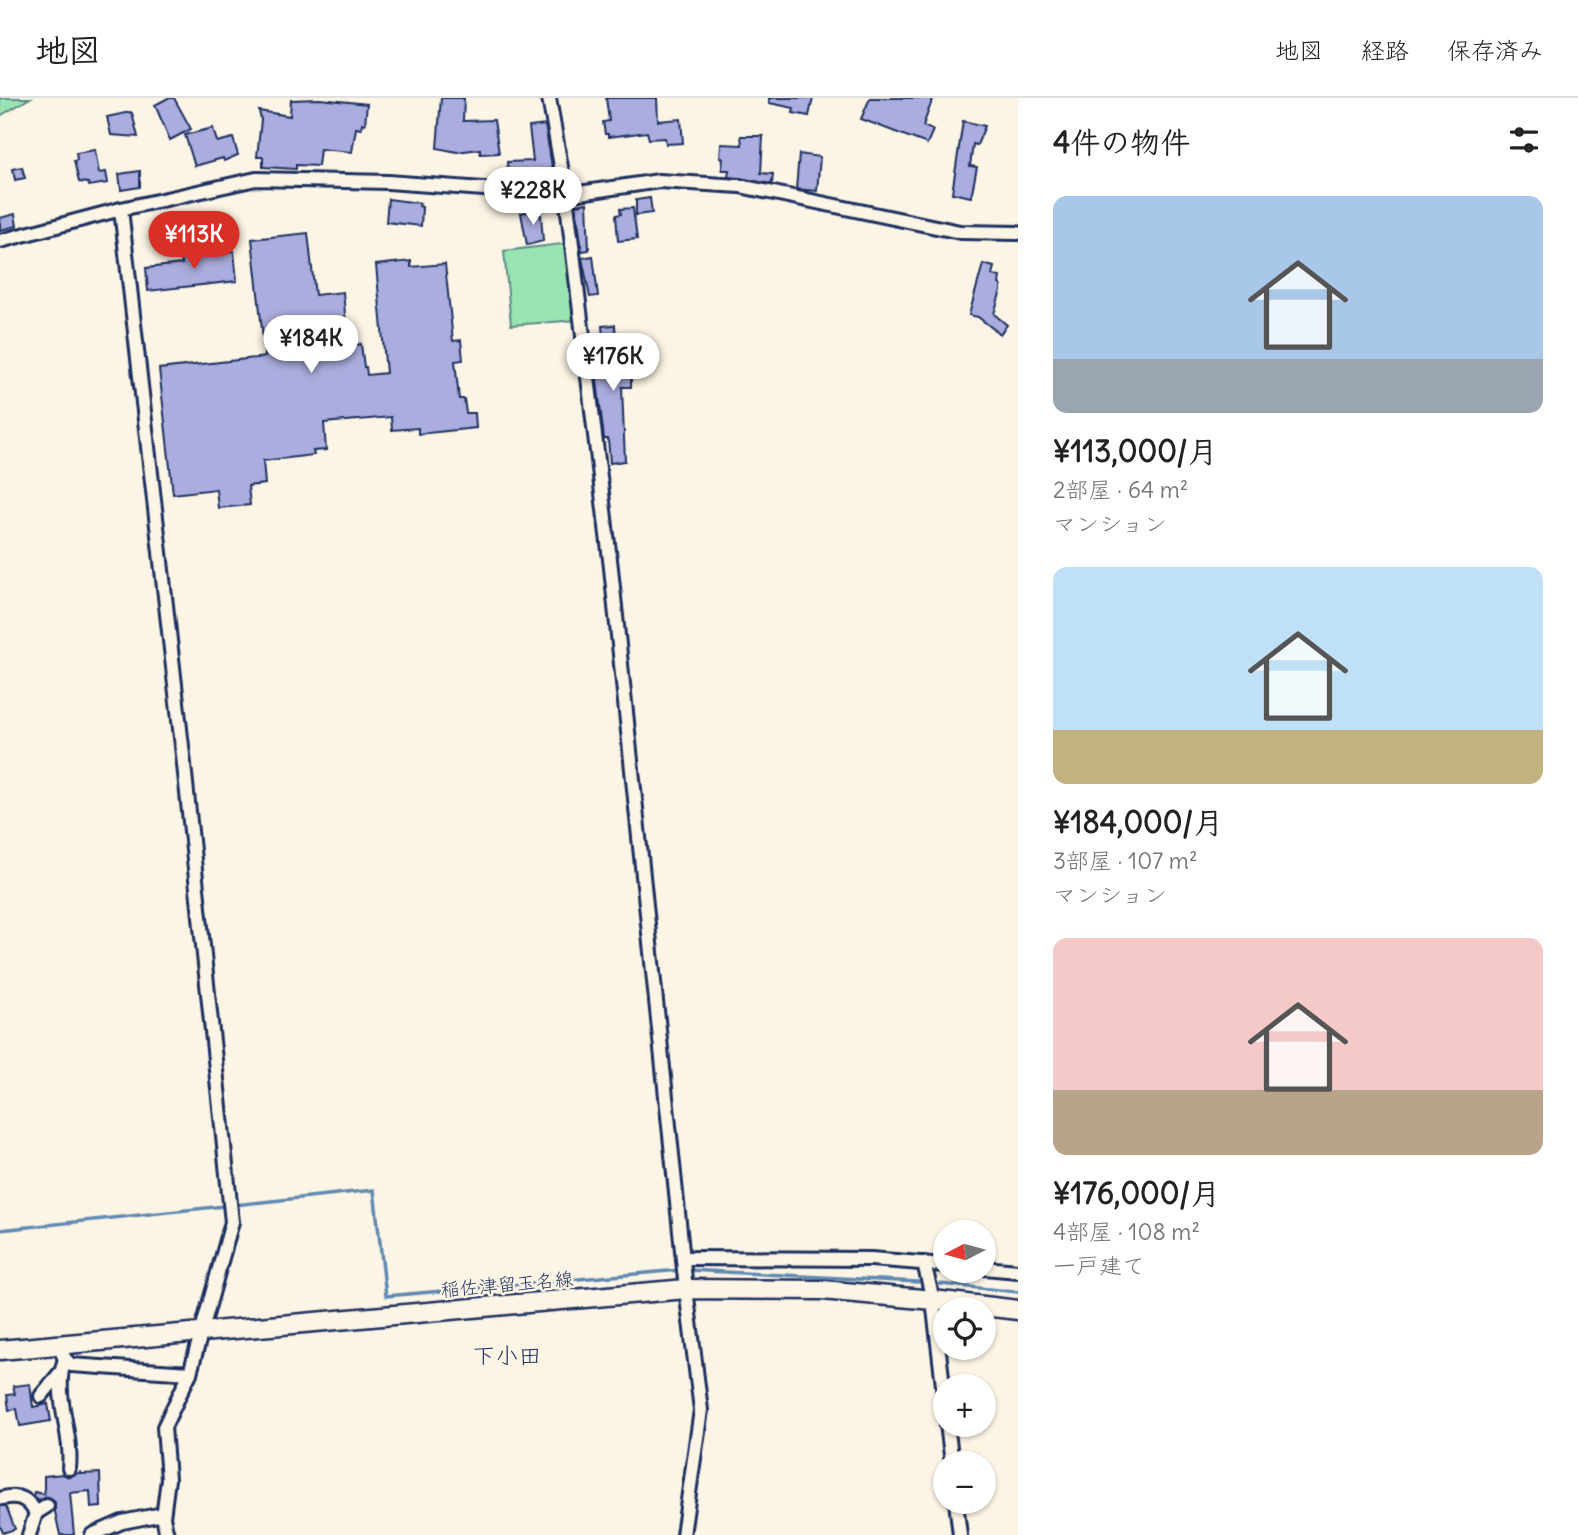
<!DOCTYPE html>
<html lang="ja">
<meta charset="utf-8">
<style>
:root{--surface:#fff;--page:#f2f2f2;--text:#222;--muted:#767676;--line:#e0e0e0;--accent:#d93025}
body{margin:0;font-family:Delius,"Klee One",sans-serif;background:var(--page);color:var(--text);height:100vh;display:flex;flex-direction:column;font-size:26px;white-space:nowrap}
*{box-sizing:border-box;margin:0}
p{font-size:23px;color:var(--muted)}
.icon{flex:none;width:38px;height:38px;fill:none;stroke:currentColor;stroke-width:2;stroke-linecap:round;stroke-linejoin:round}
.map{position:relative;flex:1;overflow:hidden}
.side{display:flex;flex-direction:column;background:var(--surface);width:560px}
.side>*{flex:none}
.needle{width:46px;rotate:264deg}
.fabs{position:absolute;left:933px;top:1122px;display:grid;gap:14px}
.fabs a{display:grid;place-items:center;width:63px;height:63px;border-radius:50%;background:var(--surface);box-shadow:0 2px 5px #0004;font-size:35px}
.price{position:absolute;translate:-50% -60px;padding:0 16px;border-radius:24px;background:#fff;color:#222;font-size:23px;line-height:46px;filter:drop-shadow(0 2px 4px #0008)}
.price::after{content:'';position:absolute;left:50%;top:42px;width:21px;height:16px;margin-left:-10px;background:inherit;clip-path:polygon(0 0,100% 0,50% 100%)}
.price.active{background:var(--accent);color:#fff}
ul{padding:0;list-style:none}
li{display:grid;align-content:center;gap:14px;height:371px;padding:0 35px}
li span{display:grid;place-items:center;height:217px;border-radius:14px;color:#555}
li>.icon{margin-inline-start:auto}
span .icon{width:126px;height:126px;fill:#fffc;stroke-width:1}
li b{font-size:30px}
h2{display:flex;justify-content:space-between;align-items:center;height:84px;padding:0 35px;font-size:30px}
header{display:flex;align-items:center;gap:42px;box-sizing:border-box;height:98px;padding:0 35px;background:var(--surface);border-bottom:2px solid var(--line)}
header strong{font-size:33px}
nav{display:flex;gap:38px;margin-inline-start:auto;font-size:24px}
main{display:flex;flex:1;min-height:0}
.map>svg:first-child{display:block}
.green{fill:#9ae4b3;stroke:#5a8a88;stroke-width:2}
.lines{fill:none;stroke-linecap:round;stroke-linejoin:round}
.stream{stroke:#5e89b2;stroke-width:3.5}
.building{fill:#aaadde;stroke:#1b2f5e;stroke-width:2}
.street-casing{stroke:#1b2f5e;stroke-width:18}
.secondary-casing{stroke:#1b2f5e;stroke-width:23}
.street{stroke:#fcf5e5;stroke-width:12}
.secondary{stroke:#fcf5e5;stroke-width:18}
.labels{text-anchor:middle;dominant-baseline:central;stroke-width:5;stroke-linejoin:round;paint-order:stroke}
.street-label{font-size:19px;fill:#1b2f5e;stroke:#fcf5e5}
.quarter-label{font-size:23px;fill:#1b2f5e;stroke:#fcf5e5}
</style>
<header>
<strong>地図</strong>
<nav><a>地図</a><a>経路</a><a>保存済み</a></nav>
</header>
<main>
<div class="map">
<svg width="1018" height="1437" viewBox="0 0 1018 1437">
<rect width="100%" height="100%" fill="#fcf5e5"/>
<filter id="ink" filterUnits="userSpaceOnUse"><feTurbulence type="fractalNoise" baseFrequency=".0143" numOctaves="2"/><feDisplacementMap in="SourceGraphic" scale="14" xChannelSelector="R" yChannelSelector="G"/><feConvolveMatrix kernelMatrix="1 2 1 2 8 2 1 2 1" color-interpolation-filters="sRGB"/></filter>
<g filter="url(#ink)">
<g class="green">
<path d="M0,0H30L0,18Z"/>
<path d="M570,145L579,222L511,227L504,153Z"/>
</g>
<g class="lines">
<g class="stream">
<path d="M0,1132L374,1092L386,1198L680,1172"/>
<path d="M688,1172L918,1184"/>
<path d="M940,1186L1018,1194"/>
</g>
</g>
<g class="building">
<path d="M168,0H174L191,31L170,42L155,7Z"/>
<path d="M441,0H464L463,23L494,22L499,55L480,56V51L457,54L437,50Z"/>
<path d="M606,0H657L658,23L681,21L683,45L666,46L665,40L649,41L647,34L608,39V36H605L603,24L609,23Z"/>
<path d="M769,0H813L809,18L793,15L794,10L769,5Z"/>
<path d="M870,0H933L923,28L933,32L927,46L861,21Z"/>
<path d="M320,1L367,6L365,26L362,25L361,31L356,30L352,54L320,51L318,68L296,67V71L263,69V59H257L261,22L259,13L290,18L291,2Z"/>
<path d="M130,14L132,15L138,39L111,37L107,19Z"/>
<path d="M963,23L985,28L977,47L973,46L970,68L977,69L971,99L952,95Z"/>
<path d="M545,27L554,80H548L549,86L545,87L538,86L537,80L509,82L507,64L533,63L529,29Z"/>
<path d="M213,30L217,44L233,40L238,57L224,63L223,60L195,68L185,37Z"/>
<path d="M741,38H763L761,75L773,76L772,86L728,79L729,72H722L723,60L720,59L721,46L742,47Z"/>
<path d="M95,52L99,75L106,74L108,85L89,88L88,85L79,84L74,63L77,62L76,55Z"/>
<path d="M799,56L820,59L817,93L796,91Z"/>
<path d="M22,69L25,80L15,82L13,71Z"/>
<path d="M140,73V89L121,92L119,76Z"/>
<path d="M650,100L652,115L636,117V102Z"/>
<path d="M388,101L420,105L419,108L422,109L421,128L386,124Z"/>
<path d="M587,105L589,152L582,153L576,107Z"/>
<path d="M633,110L637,141L618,143L616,117L621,116L620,111Z"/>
<path d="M536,112L538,117H541L543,143L527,147L521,115Z"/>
<path d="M15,116L17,128L0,132V120Z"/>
<path d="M308,135L315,197L343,194L348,248L361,246L364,269H366L367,277L386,275L376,167L411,163V169L445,166L453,243L461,242L463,262L455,263L459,301H464L466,315H475L476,330L418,336V330L392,332L391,319L324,325L326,352L313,353L314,357L263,363L265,386L248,388L250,407L218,410L216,391L173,396L159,271L265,259L252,141Z"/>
<path d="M194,149V157L234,153L237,183L148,193L146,170L182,166L180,151Z"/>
<path d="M593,158L598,198L590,199L582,160Z"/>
<path d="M983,166L994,169L992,177L1000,179L999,186L1001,187V192L994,216L1007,227L1000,236L978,219L969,217Z"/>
<path d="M615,227L616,240H621V244H625V274H631V289H622L625,363L610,365L608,341H604L596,274H606L602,228Z"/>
<path d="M30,1286L33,1309L48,1306L51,1323L20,1328L17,1311L9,1312L7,1297L15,1296L13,1288Z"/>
<path d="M81,1374V1376L100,1375L101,1409L91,1410L90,1393L70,1395L74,1437H60L55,1414V1404L47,1399L38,1403L33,1398L34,1394L44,1396V1378L63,1376L69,1379Z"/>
<path d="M0,1408H6L15,1431L3,1435L0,1427Z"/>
</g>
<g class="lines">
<defs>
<g id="street">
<path d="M549,0L566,97L611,470L686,1191L701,1312L683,1437"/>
<path d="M121,111L183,657L232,1124L190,1275L164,1329L168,1381L163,1419L167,1437"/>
<path d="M0,143L121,111L256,81L388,84L566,97L659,83L740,88L960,134L1018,135"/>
<path d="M685,1160L871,1161L945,1167"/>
<path d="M924,1165L933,1202L945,1305"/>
<path d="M984,1170L1018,1173"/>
<path d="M58,1246L65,1261L71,1267L190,1275"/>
<path d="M65,1261C52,1296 73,1333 69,1370"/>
<path d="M41,1298L60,1275"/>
<path d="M947,1326L952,1365"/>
<path d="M3,1400C19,1396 28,1401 36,1415"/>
<path d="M956,1404L960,1437"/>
<path d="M29,1437L36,1415L47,1408"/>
<path d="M92,1437L122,1424L163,1416"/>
</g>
<path id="secondary" d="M0,1252L686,1191L822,1192L933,1202L1018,1212"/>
</defs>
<use href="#street" class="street-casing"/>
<use href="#secondary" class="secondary-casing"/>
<use href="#street" class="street"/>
<use href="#secondary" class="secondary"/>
</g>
</g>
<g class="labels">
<g class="street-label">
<text transform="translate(507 1186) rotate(-5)">稲佐津留玉名線</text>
</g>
<g class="quarter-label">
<text x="507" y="1257">下小田</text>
</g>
</g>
</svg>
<div class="fabs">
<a><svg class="needle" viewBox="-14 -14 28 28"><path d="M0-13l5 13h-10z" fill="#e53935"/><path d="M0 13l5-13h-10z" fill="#767676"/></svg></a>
<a><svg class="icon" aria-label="locate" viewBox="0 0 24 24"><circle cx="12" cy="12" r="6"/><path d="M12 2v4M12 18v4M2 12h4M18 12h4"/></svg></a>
<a>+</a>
<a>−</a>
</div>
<b class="price" style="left:533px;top:129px">¥228K</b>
<b class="price active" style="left:194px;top:173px">¥113K</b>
<b class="price" style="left:311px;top:277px">¥184K</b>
<b class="price" style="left:613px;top:295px">¥176K</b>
</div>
<section class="side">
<h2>4件の物件<svg class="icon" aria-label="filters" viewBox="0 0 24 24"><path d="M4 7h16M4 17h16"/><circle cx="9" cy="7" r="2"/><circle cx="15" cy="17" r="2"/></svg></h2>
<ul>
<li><span style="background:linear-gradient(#a9c7e8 75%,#9aa5b1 0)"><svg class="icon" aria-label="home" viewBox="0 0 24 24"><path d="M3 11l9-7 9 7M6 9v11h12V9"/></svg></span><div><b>¥113,000/月</b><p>2部屋 · 64 m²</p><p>マンション</p></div></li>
<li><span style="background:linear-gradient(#bfe0f5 75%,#c2b280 0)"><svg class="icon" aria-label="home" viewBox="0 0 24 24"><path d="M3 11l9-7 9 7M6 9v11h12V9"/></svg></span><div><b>¥184,000/月</b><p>3部屋 · 107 m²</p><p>マンション</p></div></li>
<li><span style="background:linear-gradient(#f6c9c9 70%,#b9a48a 0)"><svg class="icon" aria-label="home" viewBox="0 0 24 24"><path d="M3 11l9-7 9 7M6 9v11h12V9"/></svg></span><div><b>¥176,000/月</b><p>4部屋 · 108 m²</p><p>一戸建て</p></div></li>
</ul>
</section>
</main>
